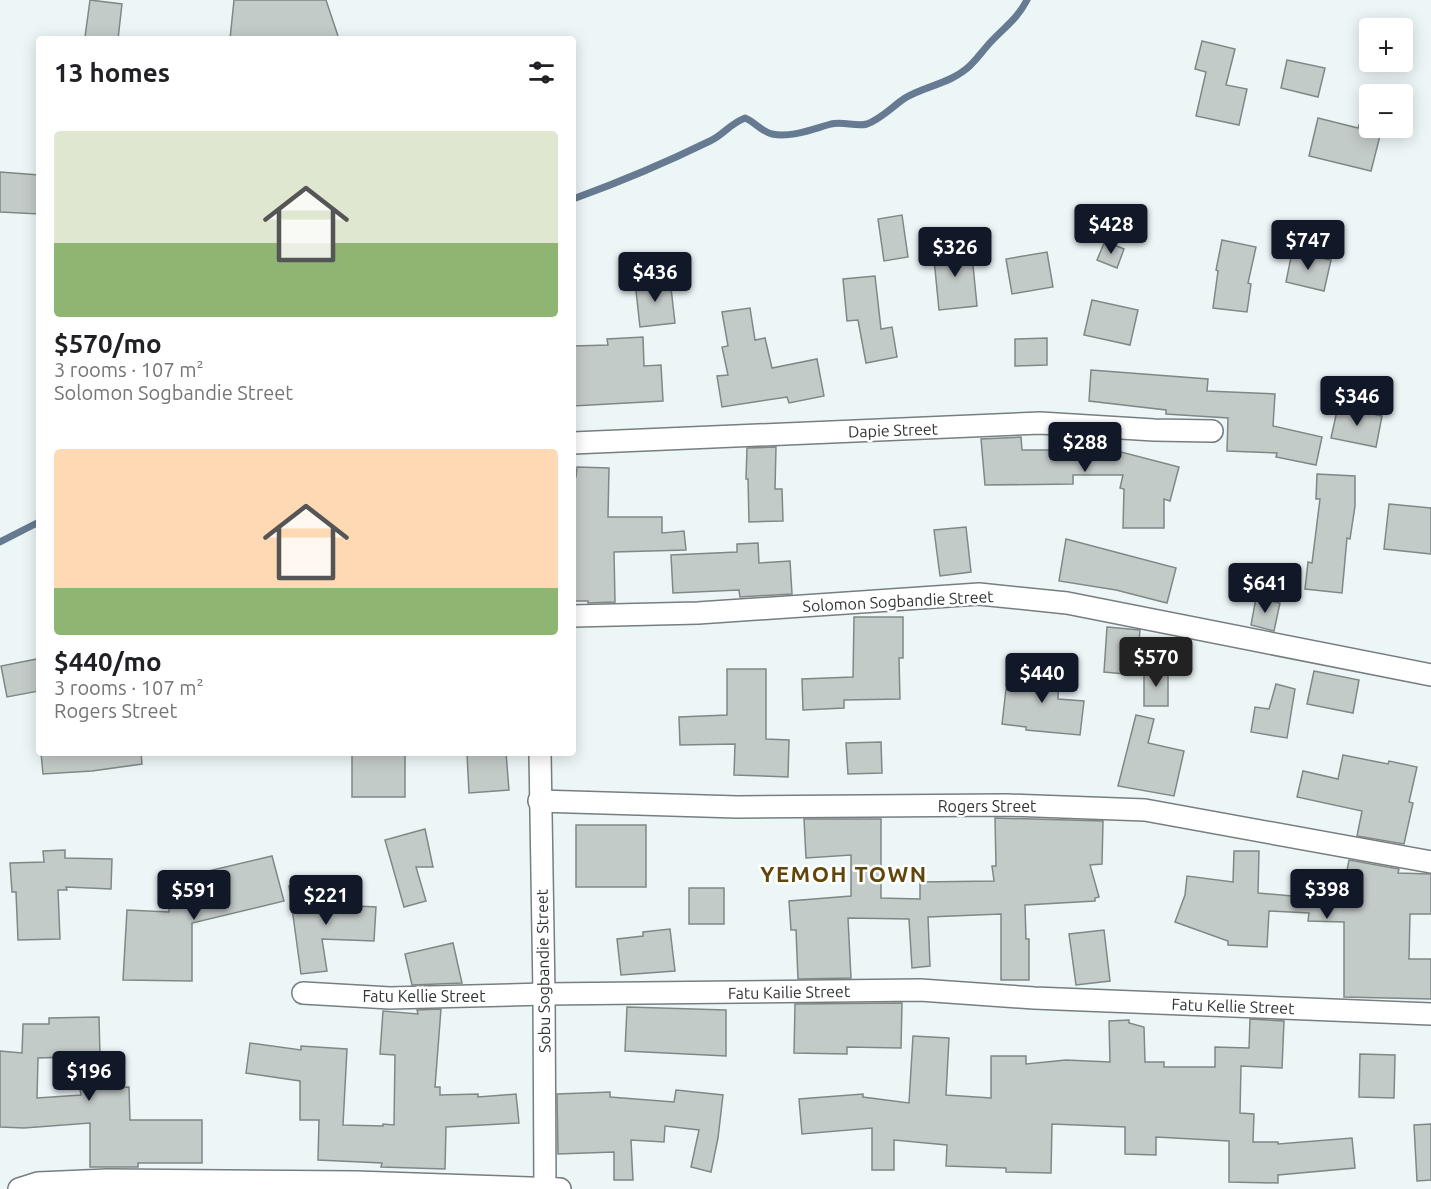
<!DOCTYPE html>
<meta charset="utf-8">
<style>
:root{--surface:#fff;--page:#f2f2f2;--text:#202124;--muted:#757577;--accent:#111827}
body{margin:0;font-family:Ubuntu,sans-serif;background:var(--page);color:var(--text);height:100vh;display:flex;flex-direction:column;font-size:22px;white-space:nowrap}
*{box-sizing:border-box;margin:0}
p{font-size:20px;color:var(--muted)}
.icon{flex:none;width:33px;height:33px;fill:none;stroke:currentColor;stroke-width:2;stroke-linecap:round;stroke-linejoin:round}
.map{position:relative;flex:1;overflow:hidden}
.side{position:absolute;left:36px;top:36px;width:540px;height:720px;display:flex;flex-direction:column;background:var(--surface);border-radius:6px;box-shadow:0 3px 15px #0003}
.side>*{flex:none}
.fabs{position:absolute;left:1359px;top:18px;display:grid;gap:12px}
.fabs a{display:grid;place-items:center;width:54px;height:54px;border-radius:6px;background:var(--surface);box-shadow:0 3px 15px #0003;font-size:30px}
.price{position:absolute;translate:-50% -51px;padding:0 14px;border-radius:6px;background:var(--accent);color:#fff;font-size:20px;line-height:39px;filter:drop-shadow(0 2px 3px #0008)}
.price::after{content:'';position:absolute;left:50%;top:36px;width:18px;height:14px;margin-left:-9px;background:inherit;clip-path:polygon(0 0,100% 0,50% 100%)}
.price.on{background:#222;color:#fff}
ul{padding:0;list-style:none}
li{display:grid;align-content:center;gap:12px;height:318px;padding:0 18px}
li span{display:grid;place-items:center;height:186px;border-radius:6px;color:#555}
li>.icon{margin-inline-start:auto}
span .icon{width:108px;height:108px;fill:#fffc;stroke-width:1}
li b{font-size:26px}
h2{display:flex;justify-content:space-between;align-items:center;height:72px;padding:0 18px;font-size:26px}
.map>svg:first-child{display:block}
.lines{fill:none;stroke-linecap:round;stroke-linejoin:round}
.stream{stroke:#667a92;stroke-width:7}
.building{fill:#c3cbc9;stroke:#808886;stroke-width:1.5}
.minor-casing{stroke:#767e7f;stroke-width:24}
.minor{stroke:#fff;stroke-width:21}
.labels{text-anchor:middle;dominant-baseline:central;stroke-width:5;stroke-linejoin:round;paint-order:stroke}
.street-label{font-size:16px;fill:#323536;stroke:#fff}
.district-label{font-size:22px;font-weight:bold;letter-spacing:1.5px;fill:#60460a;stroke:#fff}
</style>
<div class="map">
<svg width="1431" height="1189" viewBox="0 0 1431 1189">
<rect width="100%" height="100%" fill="#edf6f7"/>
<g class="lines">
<g class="stream">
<path d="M573,199C620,182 665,163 710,141C723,135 731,123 745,118C755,122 762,132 772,134C791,138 813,129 831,124C843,121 856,127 867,124C881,119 893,106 905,98C920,89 936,86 952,78C971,68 975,60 988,45C1003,28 1016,21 1027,0"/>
<path d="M0,542L39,522"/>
</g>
</g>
<g class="building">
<path d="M90,0L122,4L118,39L85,37Z"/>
<path d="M234,0H326L339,39H230Z"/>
<path d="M1202,41L1235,49L1226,85L1247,89L1239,125L1196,116L1206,72L1195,69Z"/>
<path d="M1287,60L1325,68L1318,97L1281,88Z"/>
<path d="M1318,118L1358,128L1360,122L1370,124V128H1382L1371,171L1309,156Z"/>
<path d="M0,172L39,175V214L0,212Z"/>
<path d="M902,215L908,257L884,261L878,219Z"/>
<path d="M1222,240L1256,247L1248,283L1251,284L1247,312L1213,308L1218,271L1216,270Z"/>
<path d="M1105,241L1124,249L1117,268L1097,260Z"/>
<path d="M971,245L977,306L939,310L933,249Z"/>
<path d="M1047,252L1053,287L1012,294L1006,259Z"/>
<path d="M1292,252L1331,260L1324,291L1286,282Z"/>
<path d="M875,276L881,329L892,327L897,357L866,363L858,320L847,321L843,279Z"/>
<path d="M670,279L675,323L640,327L635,282Z"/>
<path d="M1092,300L1138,310L1130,345L1084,335Z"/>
<path d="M750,308L755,340L765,338L772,368L817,359L824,396L789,403L787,397L722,407L717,376L728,375L722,347L728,346L722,312Z"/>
<path d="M643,337L644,366L661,365L663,401L573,406V346L608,345L607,339Z"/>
<path d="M1047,338V365L1015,366V339Z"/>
<path d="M1091,370L1208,379L1207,391L1275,394L1273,426L1322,437L1316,465L1276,457L1277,453L1227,451L1228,418L1166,414V410L1089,401Z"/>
<path d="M1338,406L1382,416L1376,447L1331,438Z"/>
<path d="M1021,437L1022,450H1072V438L1117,441V451L1179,467L1170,501L1164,499V528H1123L1124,489L1120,488L1123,475H1073V484L985,485L981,439Z"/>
<path d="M776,447L775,489H782L783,521L749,522L748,479H746L747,448Z"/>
<path d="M577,467L609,468L608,517H662V533L684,531L686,550L614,552L615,602L588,603V601H573V477H576Z"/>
<path d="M1317,474L1355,476V506L1350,539L1347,538L1342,593L1305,589L1308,562L1312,563L1320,499H1316Z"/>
<path d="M1389,504L1431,508V554L1384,549Z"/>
<path d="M966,527L971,572L940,576L934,530Z"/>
<path d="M1066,539L1176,568L1167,603L1116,590L1059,581Z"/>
<path d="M758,543L759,563L790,561L792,594L740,597L739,590L673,593L671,555L737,552V544Z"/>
<path d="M1256,598L1280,603L1274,631L1251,625Z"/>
<path d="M854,617H903V658H899L900,699L844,700V708L803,710L802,679L853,677Z"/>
<path d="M1107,627L1140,630L1136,675L1104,672Z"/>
<path d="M37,659L39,691L7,697L1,666Z"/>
<path d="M1026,663L1059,665L1058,699L1084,701L1080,735L1026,730V727L1002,724L1006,689L1024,691Z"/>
<path d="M727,669H766V739L789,740L788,777L734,775L735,744L680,745L679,717L727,715Z"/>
<rect x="1144" y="670" width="24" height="36"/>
<path d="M1314,671L1359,680L1353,713L1307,704Z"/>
<path d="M1276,684L1295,689L1287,738L1251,732L1255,707L1269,709Z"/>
<path d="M1136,715L1154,719L1148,743L1184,751L1174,796L1118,786Z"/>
<path d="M881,742L882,773L848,774L846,743Z"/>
<path d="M41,753H141L142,764L92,771L43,774Z"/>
<rect x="352" y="753" width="53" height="44"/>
<path d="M506,753L509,790L469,793L467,754Z"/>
<path d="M1343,755L1388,764L1389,761L1417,767L1409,802L1413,803L1404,844L1357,836L1362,811L1297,797L1303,771L1338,779Z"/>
<path d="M995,818L1103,821L1102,864L1090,865L1099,897L1095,898V901L1025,905L1026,939H1029V980H1001V914L928,917L930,966L912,968L909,919L848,918L851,978L798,979L796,930H791L789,901L851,896V855L806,858L804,819H881V898L920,899V882L994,881L992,866H996Z"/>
<rect x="576" y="825" width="70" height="62"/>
<path d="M425,829L433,867H416L426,901L404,907L385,840Z"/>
<path d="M65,850V858L112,859L111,889L66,887L67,890H58L60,939L18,940L16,892H12L10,863L44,862L43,851Z"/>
<path d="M1234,851H1259L1258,893L1292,896V884L1344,885L1349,860L1399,869L1398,873L1431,874V914H1410L1409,959H1431V999L1344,997V922L1308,921L1309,913L1269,911L1267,947L1228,945V941L1175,922L1185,895L1187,876L1233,882Z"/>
<path d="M272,856L284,901L192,923V981L123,980L127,910L169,912V906H212L204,872Z"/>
<path d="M315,882L317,904L376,907L374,941L322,939L327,971L301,974L289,886Z"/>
<rect x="689" y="888" width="35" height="36"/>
<path d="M670,929L675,971L621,975L617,939L643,936V932Z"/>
<path d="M1104,930L1110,981L1076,985L1069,934Z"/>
<path d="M453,943L462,983L412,985L405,954Z"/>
<path d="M902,1003L901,1048L847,1047V1054L794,1053L795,1004Z"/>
<path d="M627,1007L726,1010V1056L625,1051Z"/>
<path d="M441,1009L435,1087H440V1095L478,1094V1097L516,1094L519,1123L446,1127L445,1169L381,1167L382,1163L318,1160L319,1120H300V1081L246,1073L250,1043L301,1050V1046L347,1049L343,1125L383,1126V1124L394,1125L395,1055L380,1054L383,1011L418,1014L417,1010Z"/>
<path d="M99,1017L100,1056L38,1058L37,1098L81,1095L80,1089L129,1087L130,1120H202V1163H138V1167H90V1123L24,1128L0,1127V1051L22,1053L23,1024H49V1018Z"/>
<path d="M1250,1019L1284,1021L1282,1068L1241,1066L1240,1113L1254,1114L1253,1142H1278V1144L1352,1138L1355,1168L1278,1175V1183L1229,1182V1141L1156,1137V1155L1125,1154V1127L1052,1124L1051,1173L1006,1172V1168L946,1166L947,1145L894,1140V1170H872V1128L802,1134L799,1099L863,1094V1097L909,1103L913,1036L949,1038L946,1095L991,1098V1056H1026V1064L1066,1060L1110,1062L1109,1021L1129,1020V1023L1144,1027L1145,1062H1164V1067H1215V1047L1249,1048Z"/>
<path d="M1360,1054L1395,1055L1394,1098L1359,1097Z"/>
<path d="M676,1090L723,1095L718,1138L711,1172L691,1167L699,1130L665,1126L664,1142L631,1140L633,1180H614V1152L558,1154L557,1094L610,1092V1097L674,1102Z"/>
<path d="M1431,1124V1180L1417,1181L1414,1125Z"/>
</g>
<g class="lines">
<defs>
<g id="minor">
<path d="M573,443L1040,423L1154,430L1212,431"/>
<path d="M573,616L698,613L979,594L1067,603L1431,675"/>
<path d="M540,753L544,994L545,1189"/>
<path d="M539,801L737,807L1006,805L1145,810L1431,862"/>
<path d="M303,993L390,998L544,994L920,990L1034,998L1431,1014"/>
<path d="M19,1189L38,1183L107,1180L356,1182L560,1189"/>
</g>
</defs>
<use href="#minor" class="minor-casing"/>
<use href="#minor" class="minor"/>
</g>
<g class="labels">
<g class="street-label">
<text transform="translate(893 430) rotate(-2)">Dapie Street</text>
<text transform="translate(898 601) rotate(-3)">Solomon Sogbandie Street</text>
<text x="987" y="806">Rogers Street</text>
<text transform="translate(543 971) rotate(-91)">Sobu Sogbandie Street</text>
<text transform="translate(789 992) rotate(-1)">Fatu Kailie Street</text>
<text x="424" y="996">Fatu Kellie Street</text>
<text transform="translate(1233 1006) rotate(2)">Fatu Kellie Street</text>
</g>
<g class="district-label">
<text x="844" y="873">YEMOH TOWN</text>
</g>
</g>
</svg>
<div class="fabs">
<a>+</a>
<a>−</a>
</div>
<b class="price" style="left:1111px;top:255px">$428</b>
<b class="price" style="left:1308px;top:271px">$747</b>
<b class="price" style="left:955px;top:278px">$326</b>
<b class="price" style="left:655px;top:303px">$436</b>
<b class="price" style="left:1357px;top:427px">$346</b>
<b class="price" style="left:1085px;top:473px">$288</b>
<b class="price" style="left:1265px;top:614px">$641</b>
<b class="price on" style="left:1156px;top:688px">$570</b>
<b class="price" style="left:1042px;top:704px">$440</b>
<b class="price" style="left:1327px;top:920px">$398</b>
<b class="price" style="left:194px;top:921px">$591</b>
<b class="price" style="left:326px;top:926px">$221</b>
<b class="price" style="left:89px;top:1102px">$196</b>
<section class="side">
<h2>13 homes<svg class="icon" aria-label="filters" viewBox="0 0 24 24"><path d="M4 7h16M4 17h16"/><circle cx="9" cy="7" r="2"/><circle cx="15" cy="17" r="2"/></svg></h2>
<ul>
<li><span style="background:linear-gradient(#dfe7d0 60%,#8fb573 0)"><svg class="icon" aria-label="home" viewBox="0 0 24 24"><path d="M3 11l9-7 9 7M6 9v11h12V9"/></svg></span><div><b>$570/mo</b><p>3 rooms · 107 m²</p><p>Solomon Sogbandie Street</p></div></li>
<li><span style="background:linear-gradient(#ffd9b3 75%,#8fb573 0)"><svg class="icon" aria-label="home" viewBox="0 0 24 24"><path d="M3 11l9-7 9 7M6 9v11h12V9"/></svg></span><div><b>$440/mo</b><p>3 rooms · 107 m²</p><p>Rogers Street</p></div></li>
</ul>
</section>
</div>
